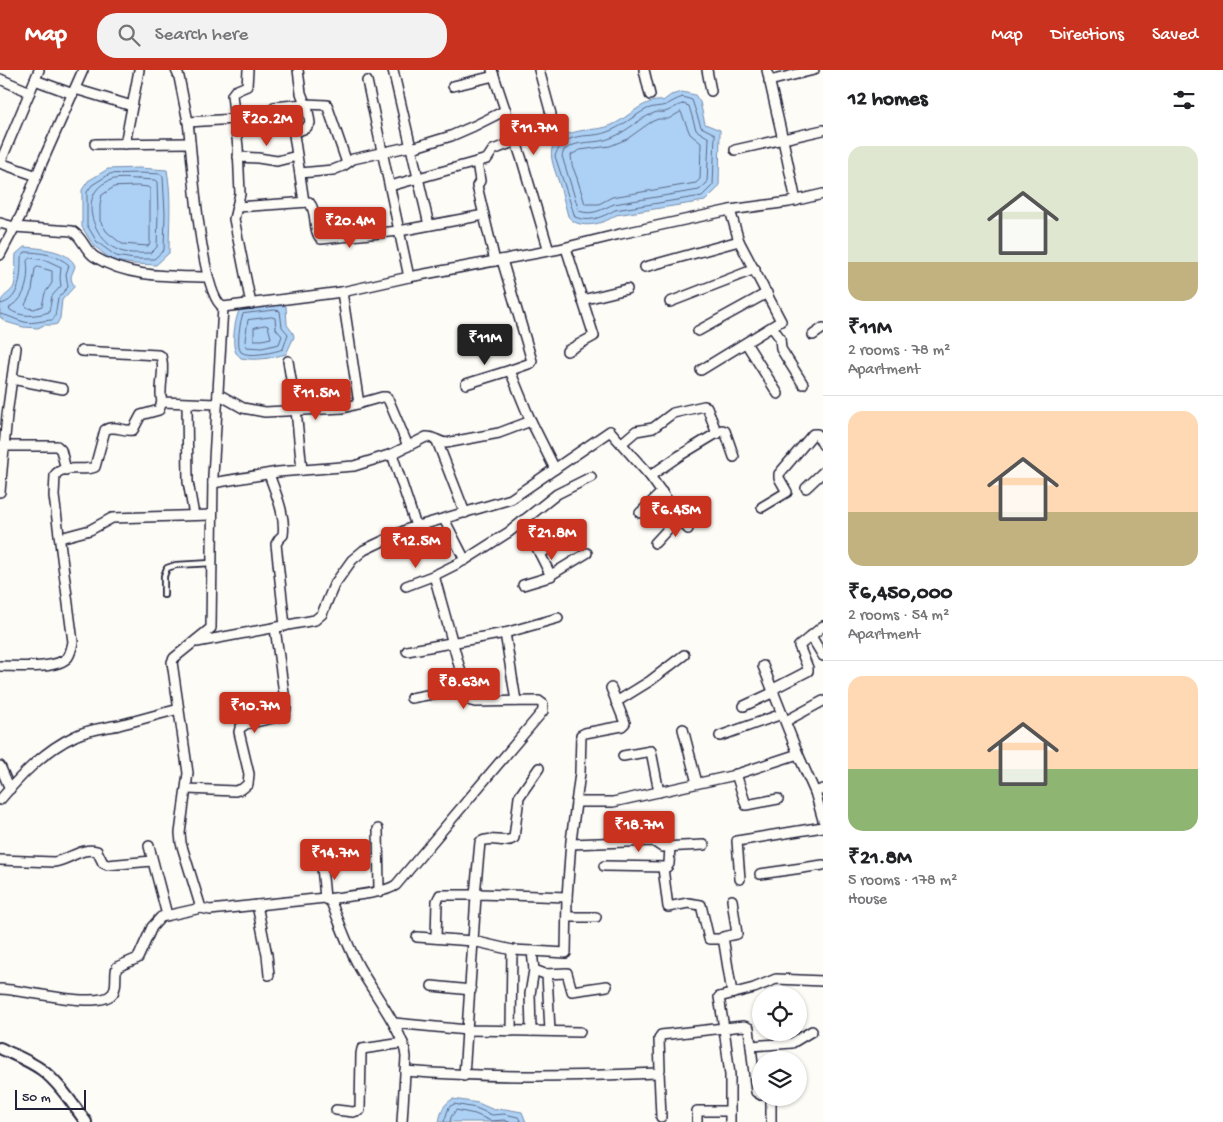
<!DOCTYPE html>
<meta charset="utf-8">
<style>
:root{--surface:#fff;--page:#f2f2f2;--text:#202124;--muted:#757577;--line:#e0e0e0;--accent:#c8321e}
body{margin:0;font-family:"Gochi Hand",sans-serif;background:var(--page);color:var(--text);height:100vh;display:flex;flex-direction:column;font-size:19px;white-space:nowrap}
*{box-sizing:border-box;margin:0}
p{font-size:16px;color:var(--muted)}
.icon{flex:none;width:28px;height:28px;fill:none;stroke:currentColor;stroke-width:2;stroke-linecap:round;stroke-linejoin:round}
.map{position:relative;flex:1;overflow:hidden}
.sheet{display:flex;flex-direction:column;background:var(--surface);width:400px}
.sheet>*{flex:none}
.buttons{position:absolute;left:752px;top:916px;display:grid;gap:10px}
.buttons a{display:grid;place-items:center;width:55px;height:55px;border-radius:50%;background:var(--surface);box-shadow:0 1px 4px #0004;font-size:25px}
.scale{position:absolute;left:15px;bottom:12px;width:71px;box-sizing:border-box;padding-left:5px;border:2px solid #22223b;border-top:0;font-size:14px;line-height:18px;white-space:nowrap;color:#22223b;-webkit-text-stroke:4px #fdfcf7;paint-order:stroke}
.price{position:absolute;translate:-50% -42px;padding:0 11px;border-radius:5px;background:var(--accent);color:#fff;font-size:16px;line-height:32px;filter:drop-shadow(0 1px 2px #0008)}
.price::after{content:'';position:absolute;left:50%;top:30px;width:15px;height:11px;margin-left:-8px;background:inherit;clip-path:polygon(0 0,100% 0,50% 100%)}
.price.on{background:#222;color:#fff}
ul{padding:0;list-style:none}
li{display:grid;align-content:center;gap:10px;height:265px;padding:0 25px}
li+li{border-top:1px solid var(--line)}
li span{display:grid;place-items:center;height:155px;border-radius:15px;color:#555}
li>.icon{margin-inline-start:auto}
span .icon{width:90px;height:90px;fill:#fffc;stroke-width:1}
li b{font-size:21px}
h2{display:flex;justify-content:space-between;align-items:center;height:60px;padding:0 25px;font-size:21px}
header{display:flex;align-items:center;gap:30px;box-sizing:border-box;height:70px;padding:0 25px;background:var(--accent);color:#fff}
header strong{font-size:24px}
nav{display:flex;gap:28px;margin-inline-start:auto;font-size:18px}
.search{width:350px;height:45px;background:var(--page);display:flex;align-items:center;gap:12px;box-sizing:border-box;padding:0 18px;border-radius:20px;color:var(--muted);font-size:19px}
main{display:flex;flex:1;min-height:0}
.map>svg:first-child{display:block}
.water{fill:#add1f5;stroke:#758bab}
.lines{fill:none;stroke-linecap:round;stroke-linejoin:round}
.shore{stroke:#5a6885;stroke-width:1}
.service-casing{stroke:#22223b;stroke-width:8}
.minor-casing{stroke:#22223b;stroke-width:12}
.tertiary-casing{stroke:#22223b;stroke-width:14}
.service{stroke:#fdfcf7;stroke-width:4.5}
.minor{stroke:#fdfcf7;stroke-width:9}
.tertiary{stroke:#fdfcf7;stroke-width:10}
</style>
<header>
<strong>Map</strong>
<div class="search"><svg class="icon" aria-label="search" viewBox="0 0 24 24"><circle cx="10" cy="10" r="6"/><path d="M15 15l6 6"/></svg>Search here</div>
<nav><a>Map</a><a>Directions</a><a>Saved</a></nav>
</header>
<main>
<div class="map">
<svg width="823" height="1052" viewBox="0 0 823 1052">
<rect width="100%" height="100%" fill="#fdfcf7"/>
<filter id="ink" filterUnits="userSpaceOnUse"><feTurbulence type="fractalNoise" baseFrequency=".02" numOctaves="2"/><feDisplacementMap in="SourceGraphic" scale="10" xChannelSelector="R" yChannelSelector="G"/><feConvolveMatrix kernelMatrix="1 2 1 2 8 2 1 2 1" color-interpolation-filters="sRGB"/></filter>
<g filter="url(#ink)">
<g class="water">
<path d="M682,22L695,25L700,32L705,54L720,60L719,117L705,131L616,145C604,154 578,161 568,146C565,136 563,126 560,116C553,92 539,71 575,62C589,58 602,61 616,53C631,45 644,29 663,31L671,25Z"/>
<path d="M139,98L167,100C172,127 169,155 169,183L156,195L134,194L113,191L93,175L82,157V120L88,111L108,99Z"/>
<path d="M24,177C39,178 69,180 75,196C73,204 68,207 74,215V217L62,230L60,248L57,254L53,255H44L38,258L23,257L6,252L0,247C0,242 0,235 1,231C4,224 11,223 14,216C17,205 15,194 16,184Z"/>
<path d="M274,235L286,236L287,255L293,263L294,267L286,284C271,288 257,291 241,288C240,287 237,284 236,283C231,275 235,247 240,239Z"/>
<path d="M453,1029L478,1033L494,1040L505,1039L522,1042L526,1052H439C441,1042 443,1034 453,1029Z"/>
</g>
<g class="lines">
<g class="shore">
<path d="M683,27L692,30L701,57L715,64L713,115L702,126L615,140C602,147 590,153 575,147L555,86C558,78 562,73 570,69C581,64 595,67 607,62C622,57 633,46 647,39C654,36 660,37 666,35C672,32 676,29 683,27Z"/>
<path d="M683,34L689,36L696,60L709,68L707,113L699,120L614,134C602,139 593,146 579,141L562,86L564,80C578,70 589,74 605,70C624,65 636,50 654,43C658,41 661,43 665,42C672,40 676,35 683,34Z"/>
<path d="M681,42L690,64L701,73L700,109L696,113L612,127L599,134H585L577,108L572,95L571,85L580,80L610,76L627,69L651,52L658,49H668Z"/>
<path d="M139,103L161,104L163,107L165,143L164,180L154,189H134L116,186L97,172L87,155V122L92,115L110,104Z"/>
<path d="M138,109L155,110L157,112L158,143L157,177L151,183C141,183 130,184 120,181C92,170 76,122 111,110C119,107 130,109 138,109Z"/>
<path d="M138,116L148,117L150,119V173L148,176L122,174L107,162L100,151V134L102,125L114,117Z"/>
<path d="M30,188L46,190L61,197L60,208L61,216L52,226L49,242C37,246 20,248 9,239C11,235 14,234 18,231C27,222 29,203 27,191Z"/>
<path d="M38,197L52,201V213L45,223L42,236L34,239L28,238L25,235L32,220L35,199Z"/>
<path d="M0,234C21,231 21,203 21,187L25,182C40,182 58,185 69,195L66,204L68,217L58,228L55,246L53,250C44,250 34,254 24,252C16,250 8,245 0,244"/>
<path d="M275,240L280,241L282,257L288,264L283,279C276,282 248,288 241,282C236,277 240,250 243,244Z"/>
<path d="M272,247L275,248L276,259L282,266L279,274L262,278L246,277L245,270L248,250Z"/>
<path d="M265,255L268,256L271,268L262,270H254V258Z"/>
<path d="M444,1052L449,1037L454,1034L476,1038L492,1045L504,1044L518,1047L521,1052"/>
<path d="M450,1052L451,1047L456,1040L475,1044L491,1051L504,1050L509,1052"/>
</g>
<defs>
<path id="service" d="M164,525V506L167,498L176,495L212,493"/>
<g id="minor">
<path d="M176,0L179,7C182,22 185,37 188,52C192,82 200,225 223,237L342,222L409,207L559,179L620,164L730,140L789,132L823,124"/>
<path d="M248,0L247,16L235,21L232,25L238,77L240,124L234,149L251,234"/>
<path d="M298,0L301,23L308,41L310,53L306,58L295,62L294,65L304,132"/>
<path d="M393,0L429,155"/>
<path d="M492,0L522,90L549,181"/>
<path d="M539,0L551,44"/>
<path d="M644,0L650,25"/>
<path d="M707,0L711,21"/>
<path d="M767,0L783,70L796,131"/>
<path d="M0,9L30,22"/>
<path d="M35,10L73,24"/>
<path d="M367,11L409,207"/>
<path d="M769,11L814,0"/>
<path d="M453,16L494,6"/>
<path d="M75,19L132,36"/>
<path d="M274,37L305,34L327,35L347,93"/>
<path d="M188,52L235,49"/>
<path d="M95,74L190,73"/>
<path d="M125,74L139,0"/>
<path d="M412,78L451,66L474,56L506,40"/>
<path d="M735,80L823,60"/>
<path d="M238,87L258,88L277,91L297,86"/>
<path d="M477,92L480,111L477,116L495,191"/>
<path d="M300,103L333,100L343,96L353,89L412,76"/>
<path d="M37,106L0,93L39,0"/>
<path d="M390,116L487,89L493,80L516,71"/>
<path d="M237,137L309,132C318,142 312,160 321,169L399,161L484,145"/>
<path d="M0,153L14,157L72,161C83,167 84,180 95,187C129,208 169,206 208,207"/>
<path d="M566,178L594,266L567,281"/>
<path d="M0,185L21,145L41,95L83,0"/>
<path d="M502,190L532,291L531,293L511,300V303L529,347L555,399"/>
<path d="M645,197L739,171"/>
<path d="M342,222L359,334"/>
<path d="M582,230L627,219"/>
<path d="M670,232L755,199"/>
<path d="M223,237L213,406L211,558L174,588L172,592L188,703L180,763L181,773L201,838L210,840L325,828L331,832C340,853 347,875 358,895C370,918 405,963 406,987L402,1052"/>
<path d="M772,257L780,268L781,279L803,314"/>
<path d="M698,261L767,223"/>
<path d="M813,265L823,258"/>
<path d="M746,273L778,324"/>
<path d="M81,281L158,285L161,286C166,301 158,317 162,332L217,334"/>
<path d="M288,291L296,340L302,400"/>
<path d="M701,300L781,251L739,171L730,140"/>
<path d="M12,309L63,319"/>
<path d="M466,314L511,300"/>
<path d="M218,324L243,338L265,342L343,338L382,327H386L389,331L408,376"/>
<path d="M187,334L188,412L194,445"/>
<path d="M437,371L465,443"/>
<path d="M622,373L636,361L653,358L673,343L704,336L707,337L717,364"/>
<path d="M5,376H57L61,380L66,400"/>
<path d="M392,384L416,456"/>
<path d="M269,404C275,422 286,445 283,465L279,469L276,474L285,556"/>
<path d="M650,406L679,386L722,360L725,361L734,387"/>
<path d="M213,413L278,402L354,396L392,384L426,367C433,366 438,372 446,373L499,363L531,351"/>
<path d="M806,418L823,402"/>
<path d="M0,422L7,345L16,278"/>
<path d="M762,437L787,422L779,408V404L813,364H817L823,375"/>
<path d="M640,443L662,422"/>
<path d="M444,449L465,490"/>
<path d="M523,450L551,506"/>
<path d="M60,468L90,460L112,448L212,445"/>
<path d="M655,473L679,447"/>
<path d="M540,484L577,460"/>
<path d="M523,515L546,508L587,483"/>
<path d="M406,516L435,505"/>
<path d="M505,563L516,631"/>
<path d="M811,566L823,586"/>
<path d="M197,572L315,550L322,544L334,515L352,490L364,480L408,459L511,429L610,361L650,406L688,459"/>
<path d="M407,581L505,563L558,548"/>
<path d="M0,596C17,596 57,600 68,587C71,582 72,577 73,572L54,426L55,405C63,394 83,402 95,397L105,360C114,354 123,362 133,360L141,345L159,340L162,332"/>
<path d="M763,596L798,684"/>
<path d="M773,619L808,601V598L799,576L823,556"/>
<path d="M411,628L465,618"/>
<path d="M616,632L650,611L684,585"/>
<path d="M744,636L774,622"/>
<path d="M786,651L823,631"/>
<path d="M683,659L697,713"/>
<path d="M720,666L782,644"/>
<path d="M623,686L651,681L659,722"/>
<path d="M0,696L10,719"/>
<path d="M736,704L746,735L778,729"/>
<path d="M187,719L235,721L242,719L248,714L249,704L239,662L240,658L246,654L282,646L285,643L286,638L275,558"/>
<path d="M815,722L823,750"/>
<path d="M0,730C21,705 45,680 75,666C89,659 104,658 119,655C139,650 159,644 179,639"/>
<path d="M576,732H613L731,706L798,684L814,720L815,722L823,719"/>
<path d="M378,759L379,821"/>
<path d="M571,774L653,771L662,777L704,775"/>
<path d="M149,776L167,845"/>
<path d="M0,790L54,792C69,790 81,777 97,781L103,793L107,795L152,791"/>
<path d="M604,796L667,797L669,794L670,776"/>
<path d="M322,797L325,828"/>
<path d="M663,798L668,837L688,833L701,835L709,869H724"/>
<path d="M760,804L823,795"/>
<path d="M740,809L737,771L823,757"/>
<path d="M475,825L480,772C491,765 504,775 514,768L519,727L539,698"/>
<path d="M328,829C346,826 383,824 396,815L543,641V634L539,631L475,632L471,631L468,628L435,509V505L465,490L509,462L557,424L591,407"/>
<path d="M732,830L737,864L723,867L732,923"/>
<path d="M257,835L267,885L269,905"/>
<path d="M567,847H596"/>
<path d="M417,867L473,871L512,880L532,881L534,900L545,904L567,903L572,921L607,916"/>
<path d="M436,868L437,831L440,825H477"/>
<path d="M532,881L566,883L567,827"/>
<path d="M547,904L550,961"/>
<path d="M432,916L471,920"/>
<path d="M0,919C23,919 100,941 113,923C118,915 114,905 117,897L138,888L152,857L161,847L201,838"/>
<path d="M394,953L467,960L580,962"/>
<path d="M511,961L512,880"/>
<path d="M531,961L530,924L534,900"/>
<path d="M751,976L792,973L812,961"/>
<path d="M405,1001C489,1008 573,1007 657,1003L660,1000L659,969L661,965L724,958L719,927L754,918L776,909L823,911"/>
<path d="M659,1002L661,1047"/>
<path d="M464,1006L476,826L479,824L567,827L571,771L580,703L581,665L585,663L622,656L625,653L611,618"/>
<path d="M336,1040L353,1042L360,1040L361,984L362,979L403,973"/>
<path d="M697,1052V1041H730"/>
<path d="M730,1052V1005L724,958L744,956L749,958L756,1022L761,1025"/>
<path d="M771,1052V1028"/>
</g>
<path id="tertiary" d="M0,978C14,985 30,991 42,1000C60,1014 73,1035 86,1052"/>
</defs>
<use href="#service" class="service-casing"/>
<use href="#minor" class="minor-casing"/>
<use href="#tertiary" class="tertiary-casing"/>
<use href="#service" class="service"/>
<use href="#minor" class="minor"/>
<use href="#tertiary" class="tertiary"/>
</g>
</g>
</svg>
<div class="buttons">
<a><svg class="icon" aria-label="locate" viewBox="0 0 24 24"><circle cx="12" cy="12" r="6"/><path d="M12 2v4M12 18v4M2 12h4M18 12h4"/></svg></a>
<a><svg class="icon" aria-label="layers" viewBox="0 0 24 24"><path d="M12 4l9 5-9 5-9-5zM3 14l9 5 9-5"/></svg></a>
</div>
<div class="scale">50 m</div>
<b class="price" style="left:267px;top:77px">₹20.2M</b>
<b class="price" style="left:534px;top:86px">₹11.7M</b>
<b class="price" style="left:350px;top:179px">₹20.4M</b>
<b class="price on" style="left:485px;top:296px">₹11M</b>
<b class="price" style="left:316px;top:351px">₹11.5M</b>
<b class="price" style="left:676px;top:468px">₹6.45M</b>
<b class="price" style="left:552px;top:491px">₹21.8M</b>
<b class="price" style="left:416px;top:499px">₹12.5M</b>
<b class="price" style="left:464px;top:640px">₹8.63M</b>
<b class="price" style="left:255px;top:664px">₹10.7M</b>
<b class="price" style="left:639px;top:783px">₹18.7M</b>
<b class="price" style="left:335px;top:811px">₹14.7M</b>
</div>
<section class="sheet">
<h2>12 homes<svg class="icon" aria-label="filters" viewBox="0 0 24 24"><path d="M4 7h16M4 17h16"/><circle cx="9" cy="7" r="2"/><circle cx="15" cy="17" r="2"/></svg></h2>
<ul>
<li><span style="background:linear-gradient(#dfe7d0 75%,#c2b280 0)"><svg class="icon" aria-label="home" viewBox="0 0 24 24"><path d="M3 11l9-7 9 7M6 9v11h12V9"/></svg></span><div><b>₹11M</b><p>2 rooms · 78 m²</p><p>Apartment</p></div></li>
<li><span style="background:linear-gradient(#ffd9b3 65%,#c2b280 0)"><svg class="icon" aria-label="home" viewBox="0 0 24 24"><path d="M3 11l9-7 9 7M6 9v11h12V9"/></svg></span><div><b>₹6,450,000</b><p>2 rooms · 54 m²</p><p>Apartment</p></div></li>
<li><span style="background:linear-gradient(#ffd9b3 60%,#8fb573 0)"><svg class="icon" aria-label="home" viewBox="0 0 24 24"><path d="M3 11l9-7 9 7M6 9v11h12V9"/></svg></span><div><b>₹21.8M</b><p>5 rooms · 178 m²</p><p>House</p></div></li>
</ul>
</section>
</main>
